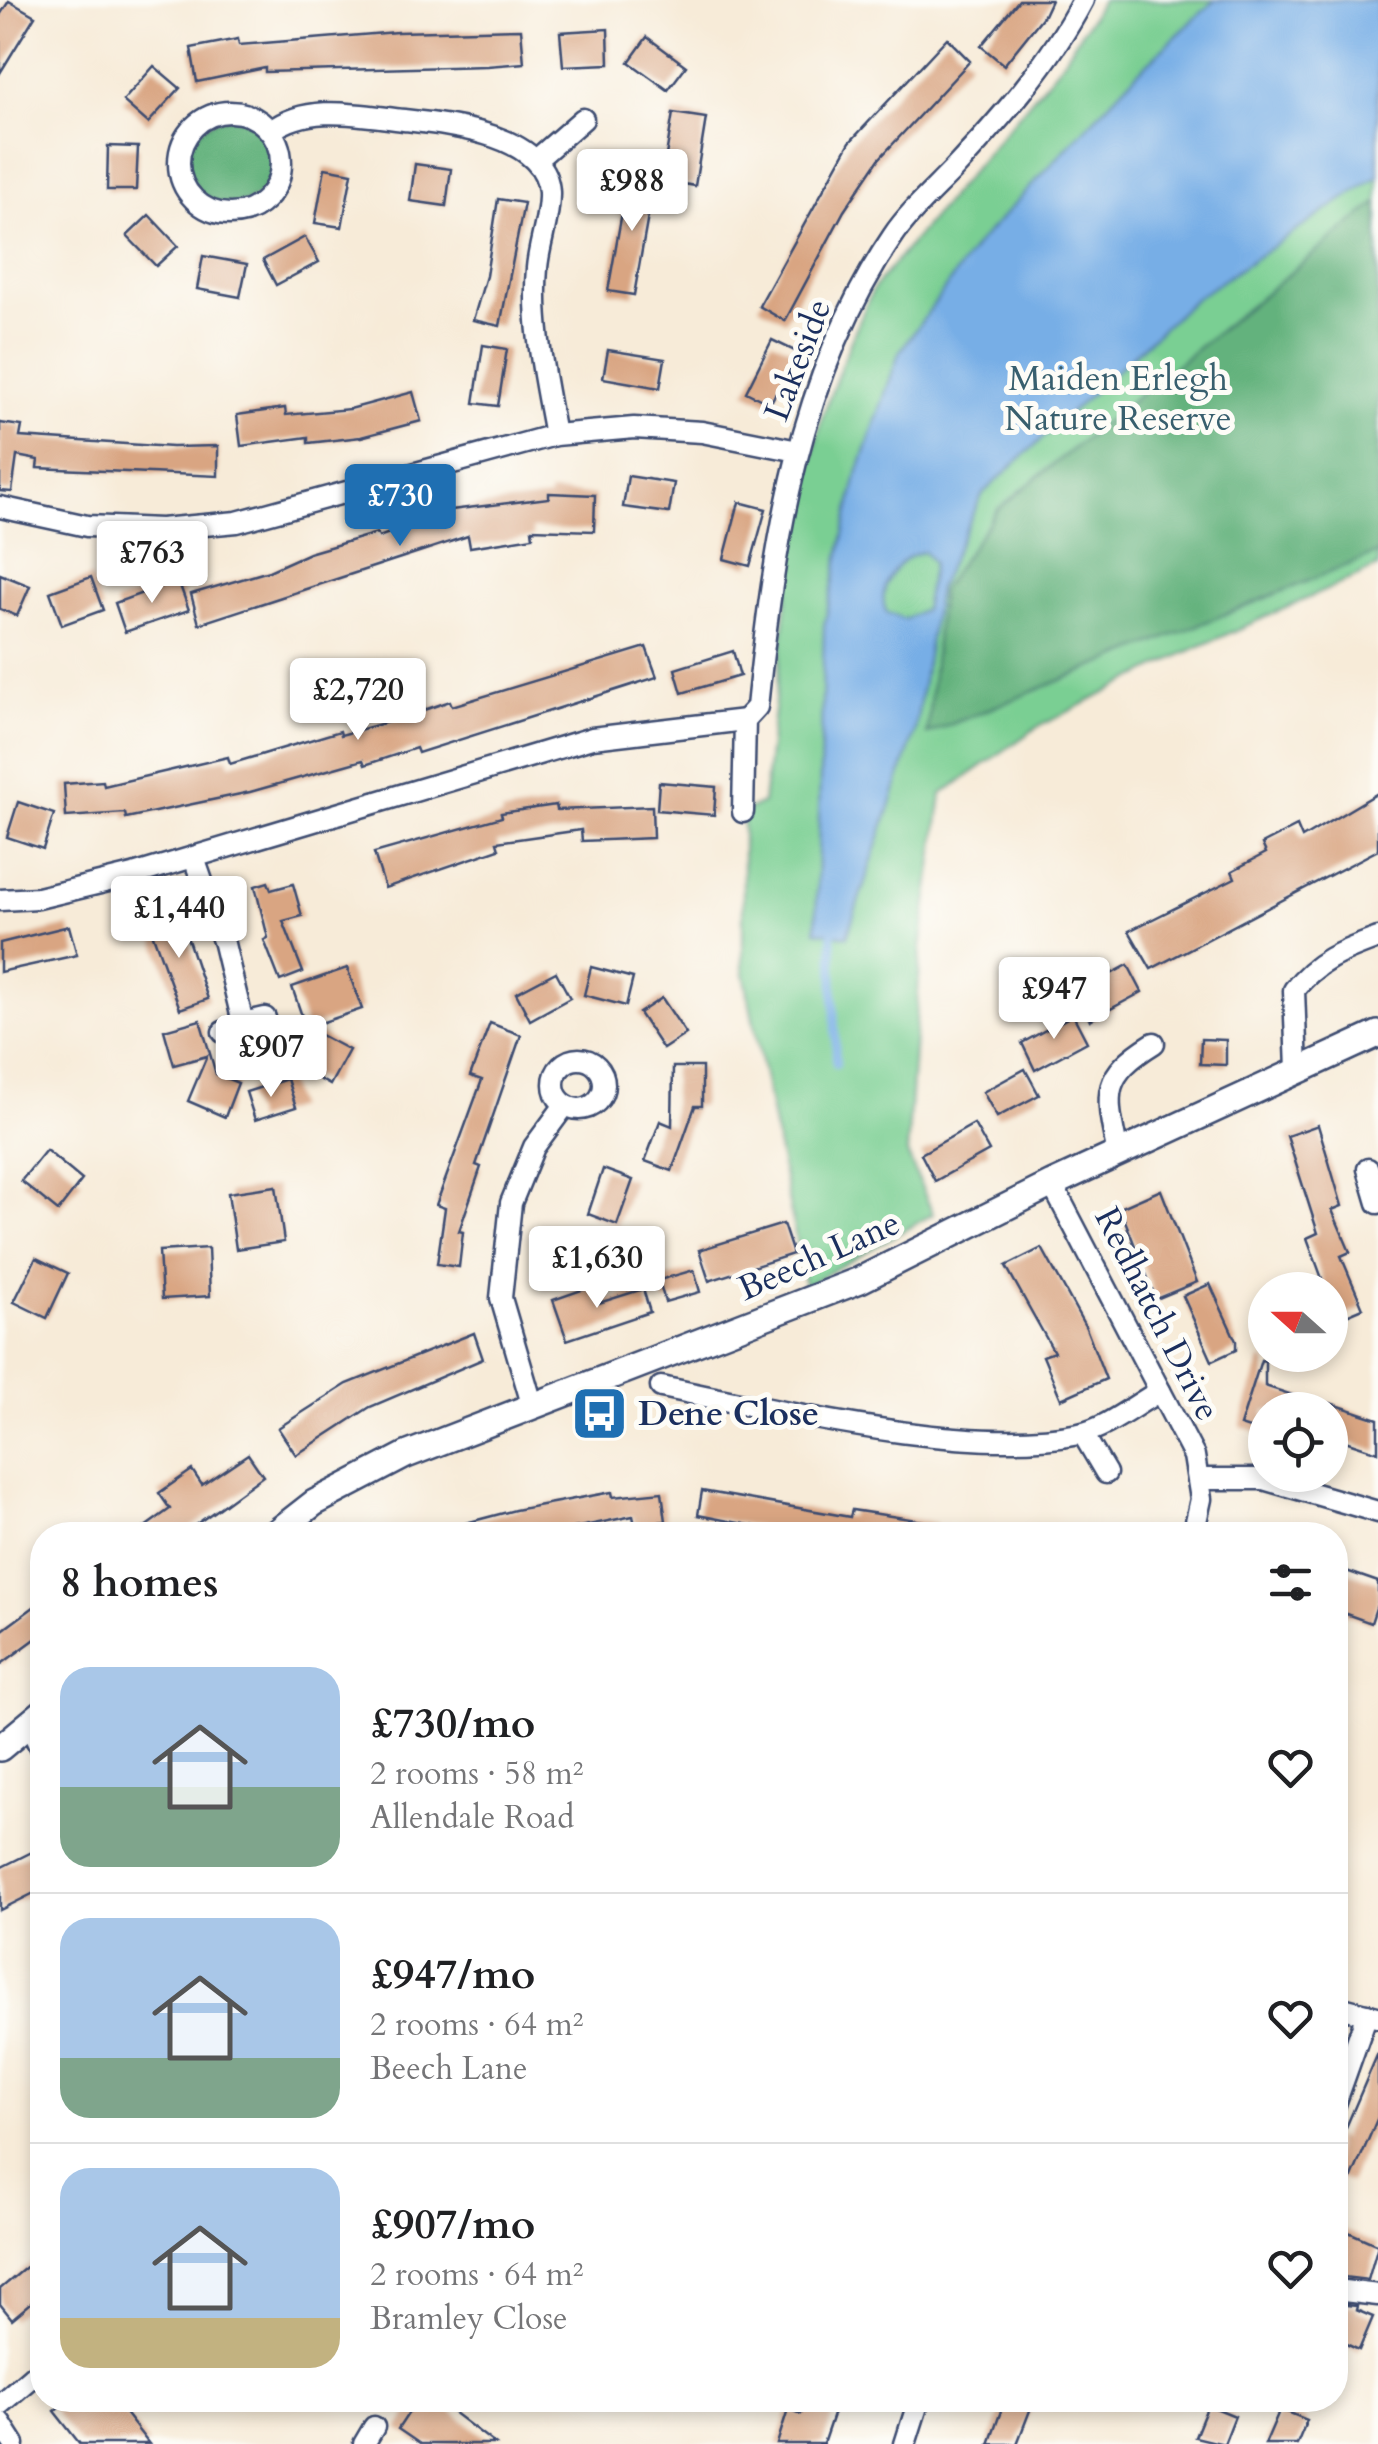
<!DOCTYPE html>
<meta charset="utf-8">
<style>
:root{--surface:#fff;--page:#f2f2f2;--text:#202124;--muted:#757577;--line:#e0e0e0;--accent:#1f6fb2}
body{margin:0;font-family:Cardo,serif;background:var(--page);color:var(--text);height:100vh;display:flex;flex-direction:column;font-size:38px;white-space:nowrap}
*{box-sizing:border-box;margin:0}
p{font-size:32px;color:var(--muted)}
.icon{flex:none;width:55px;height:55px;fill:none;stroke:currentColor;stroke-width:2;stroke-linecap:round;stroke-linejoin:round}
.map{position:relative;flex:1;overflow:hidden}
.side{position:absolute;left:30px;top:1522px;width:1318px;height:890px;display:flex;flex-direction:column;background:var(--surface);border-radius:40px;box-shadow:0 5px 15px #0003}
.side>*{flex:none}
.needle{width:65px;rotate:291deg}
.fabs{position:absolute;left:1248px;top:1272px;display:grid;gap:20px}
.fabs a{display:grid;place-items:center;width:100px;height:100px;border-radius:50%;background:var(--surface);box-shadow:0 5px 15px #0003;font-size:50px}
.price{position:absolute;translate:-50% -85px;padding:0 22px;border-radius:10px;background:#fff;color:#222;font-size:32px;line-height:65px;filter:drop-shadow(0 2px 5px #0008)}
.price::after{content:'';position:absolute;left:50%;top:60px;width:30px;height:22px;margin-left:-15px;background:inherit;clip-path:polygon(0 0,100% 0,50% 100%)}
.price.current{background:var(--accent);color:#fff}
ul{padding:0;list-style:none}
li{display:flex;align-items:center;gap:30px;height:250px;padding:0 30px}
li+li{border-top:2px solid var(--line)}
li span{display:grid;place-items:center;flex:none;width:280px;height:200px;border-radius:30px;color:#555}
li>.icon{margin-inline-start:auto}
span .icon{width:120px;height:120px;fill:#fffc;stroke-width:1}
li b{font-size:42px}
h2{display:flex;justify-content:space-between;align-items:center;height:120px;padding:0 30px;font-size:42px}
.map>svg:first-child{display:block}
.green{fill:#7acf93;stroke:#4a7f78;stroke-width:2.5}
.forest{fill:#63b27d;stroke:#3f706e;stroke-width:2.5}
.water{fill:#77aee6;stroke:#496ea2;stroke-width:2.5;fill-rule:evenodd}
.lines{fill:none;stroke-linecap:round;stroke-linejoin:round}
.stream{stroke:#77aee6;stroke-width:8}
.building{fill:#d9a582}
.minor-casing{stroke:#3c4b70;stroke-width:25}
.tertiary-casing{stroke:#3c4b70;stroke-width:30}
.minor{stroke:#fff;stroke-width:20}
.tertiary{stroke:#fff;stroke-width:25}
.labels{text-anchor:middle;dominant-baseline:central;stroke-width:10;stroke-linejoin:round;paint-order:stroke}
.street-label{font-size:35px;fill:#1b2f5e;stroke:#fdfcf7}
.park-label{font-size:35px;fill:#385f6e;stroke:#fdfcf7}
.poi-label{font-size:35px;font-weight:bold;fill:#1b2f5e;stroke:#fdfcf7;text-anchor:start}
</style>
<div class="map">
<svg width="1378" height="2444" viewBox="0 0 1378 2444">
<rect width="100%" height="100%" fill="#fdfcf7"/>
<filter id="ink" filterUnits="userSpaceOnUse"><feTurbulence type="fractalNoise" baseFrequency=".01" numOctaves="2"/><feDisplacementMap in="SourceGraphic" scale="20" xChannelSelector="R" yChannelSelector="G"/><feConvolveMatrix kernelMatrix="1 2 1 2 8 2 1 2 1" color-interpolation-filters="sRGB"/></filter>
<filter id="wash" filterUnits="userSpaceOnUse"><feTurbulence type="fractalNoise" baseFrequency=".0048" numOctaves="4" result="noise"/><feDisplacementMap in="SourceGraphic" scale="40" xChannelSelector="R" yChannelSelector="G"/><feGaussianBlur stdDeviation="2.25" result="paint"/><feColorMatrix in="noise" values="0 0 0 0 0 0 0 0 0 0 0 0 0 0 0 0 0 1.4 0 .05"/><feComposite in="paint" operator="in"/></filter>
<g filter="url(#wash)">
<rect width="100%" height="100%" fill="#f7ebd8"/>
<path class="green" d="M1102,0H1378V567L1185,653L1036,728L942,794L921,948L907,1153L933,1214L805,1286L743,968V812L763,803L794,540L822,417L850,342L873,289L1060,65Z"/>
<g class="forest">
<circle cx="231" cy="161" r="44"/>
<path d="M1378,202V553L927,734L941,590L998,509Z"/>
</g>
<path class="water" d="M1215,0H1378V176L1193,300L983,493L938,588L915,731L847,936L816,931L824,626L856,479L899,353L976,245L1138,72ZM924,552L933,562L924,610L905,619L887,613C874,590 899,554 924,552Z"/>
<g class="lines">
<path class="stream" d="M832,934L836,1064"/>
</g>
<g id="blocks">
<g class="building">
<path d="M1019,0H1051L1044,15L1004,65L981,46Z"/>
<path d="M9,1L35,16L0,73V15Z"/>
<path d="M521,29L524,63L487,66L265,72V68L197,82L191,48L238,39L239,45L397,32Z"/>
<path d="M608,29L609,64L563,66L560,32Z"/>
<path d="M647,37L686,66L668,90L629,62Z"/>
<path d="M947,38L970,61L879,159L844,211L785,321L759,306L850,142Z"/>
<path d="M154,66L180,88L148,123L123,101Z"/>
<path d="M673,113L706,118L695,186L662,180Z"/>
<path d="M108,146L138,147L136,190H107Z"/>
<path d="M415,164L451,169L446,206L410,201Z"/>
<path d="M325,168L352,173L342,227L315,223Z"/>
<path d="M629,173L655,177L634,295L608,291Z"/>
<path d="M498,199L524,203L500,326L473,320L486,276Z"/>
<path d="M149,215L178,246L156,266L127,236Z"/>
<path d="M305,237L319,262L276,285L263,260Z"/>
<path d="M203,256L247,264L240,297L197,289Z"/>
<path d="M772,340L797,352L770,404L746,392Z"/>
<path d="M483,345L507,349L498,406L474,403Z"/>
<path d="M608,350L665,359L660,388L603,378Z"/>
<path d="M413,392L421,421L361,437L308,443V437L241,446L237,415L285,408L286,415L350,409Z"/>
<path d="M0,423L22,426L20,437L172,447L218,446V476L37,468L38,460L17,456L12,492L0,491Z"/>
<path d="M628,476L674,483L669,513L623,507Z"/>
<path d="M549,493L595,495L594,531L532,529L533,537L470,547L468,536L199,624L191,594L269,571L309,553L377,533L379,537L451,510L549,498Z"/>
<path d="M739,502L766,509L750,566L724,559Z"/>
<path d="M0,574L30,586L17,616L0,609Z"/>
<path d="M91,577L103,610L62,625L50,592Z"/>
<path d="M178,580L189,610L125,632L115,603Z"/>
<path d="M646,647L657,677L418,753L416,748L365,765L363,760L250,792L126,818L125,813L66,817L64,784L103,781L104,786L228,757L230,764L340,731L341,735L395,720L450,701L452,706Z"/>
<path d="M733,651L740,676L682,693L675,669Z"/>
<path d="M659,782L716,787L714,815L657,810Z"/>
<path d="M1378,793V850L1151,969L1129,931L1235,878L1232,871L1266,853L1262,844L1297,826L1302,838Z"/>
<path d="M18,802L54,814L43,849L7,837Z"/>
<path d="M556,805L557,810L652,806L653,838L582,841L581,830L497,842L499,849L385,888L374,853L502,817L501,813Z"/>
<path d="M268,882L271,890L293,884L302,916L283,921L303,972L280,981L264,940L268,938L255,886Z"/>
<path d="M179,913L208,999L180,1009L149,924Z"/>
<path d="M69,926L77,955L0,972V943Z"/>
<path d="M1128,965L1142,992L1090,1020L1076,993Z"/>
<path d="M591,967L633,978L626,1006L584,995Z"/>
<path d="M347,968L362,1009L306,1028L292,987Z"/>
<path d="M556,972L570,998L530,1020L516,993Z"/>
<path d="M662,998L686,1034L663,1049L639,1013Z"/>
<path d="M1073,1015L1087,1042L1035,1070L1022,1043Z"/>
<path d="M200,1020L216,1074L238,1083L225,1117L188,1101L207,1056L174,1065L164,1030Z"/>
<path d="M490,1023L521,1035L476,1165L481,1167L459,1231L463,1232L459,1267L437,1264L445,1208L436,1205L482,1080L470,1076Z"/>
<path d="M317,1033L349,1050L330,1085L298,1067Z"/>
<path d="M1201,1039L1226,1040V1065L1200,1064Z"/>
<path d="M673,1067H702V1106H695L672,1171L645,1161L660,1121L672,1126Z"/>
<path d="M1025,1069L1039,1095L997,1117L983,1092Z"/>
<path d="M287,1079L296,1107L255,1120L246,1092Z"/>
<path d="M974,1124L989,1151L935,1181L921,1154Z"/>
<path d="M1318,1125L1342,1206L1332,1210L1350,1252L1341,1256L1363,1308L1337,1319L1307,1238L1318,1233L1287,1136Z"/>
<path d="M46,1150L82,1180L58,1211L21,1181Z"/>
<path d="M603,1169L633,1180L617,1225L588,1214Z"/>
<path d="M276,1186L284,1242L236,1249L228,1193Z"/>
<path d="M1161,1190L1197,1282L1156,1299L1120,1208Z"/>
<path d="M783,1224L793,1254L709,1281L699,1250Z"/>
<path d="M208,1248L210,1296L162,1299L159,1251Z"/>
<path d="M1042,1248L1086,1328L1106,1379L1061,1399L1043,1356L1054,1352L1006,1266Z"/>
<path d="M36,1258L68,1273L47,1318L14,1302Z"/>
<path d="M694,1270L700,1292L665,1302L659,1280Z"/>
<path d="M1210,1284L1236,1341V1350L1212,1361L1183,1296Z"/>
<path d="M593,1286L599,1303L643,1289L650,1312L567,1340L553,1300Z"/>
<path d="M474,1333L483,1359L370,1407L296,1455L278,1428L347,1384Z"/>
<path d="M1261,1360L1265,1361V1386L1326,1406L1325,1410H1265V1434L1240,1426Z"/>
<path d="M1330,1403L1378,1419V1452L1330,1436Z"/>
<path d="M248,1454L263,1476L219,1508L181,1535H134L170,1509L159,1493L192,1470L202,1485Z"/>
<path d="M702,1491L850,1517L852,1510L936,1523L935,1535H800L698,1515Z"/>
<path d="M612,1492L613,1497L662,1492L666,1521L635,1525L633,1516L569,1529L570,1535H448L447,1528L515,1510Z"/>
<path d="M1335,1567L1378,1582V1602L1371,1623L1335,1610Z"/>
<path d="M42,1601V1634L0,1665V1632Z"/>
<path d="M42,1847V1889L0,1910V1868Z"/>
<path d="M1378,2053V2117L1350,2182L1335,2175V2137L1341,2139Z"/>
<path d="M1335,2226L1378,2245L1368,2280L1335,2276Z"/>
<path d="M42,2254V2294L12,2319L0,2304V2289Z"/>
<path d="M1335,2304L1357,2306L1356,2310L1373,2317L1359,2350L1335,2339L1343,2311L1335,2309Z"/>
<path d="M68,2400H138L124,2412L149,2444H80L54,2411Z"/>
<path d="M417,2400H455L449,2409L495,2444H420L398,2429Z"/>
<path d="M806,2400H838L823,2444H777L788,2409L801,2414Z"/>
<path d="M1005,2400H1034L1017,2444H989Z"/>
<path d="M1208,2405L1235,2416L1224,2444L1195,2437Z"/>
<path d="M1280,2409L1307,2420L1297,2444H1265Z"/>
</g>
</g>
</g>
<g filter="url(#ink)">
<use href="#blocks" fill-opacity="0" stroke="#3c4b70" stroke-width="2.5"/>
<g class="lines">
<defs>
<g id="minor">
<circle cx="230" cy="163" r="51"/>
<path d="M271,131C308,103 359,115 404,120C449,125 546,134 549,192C550,217 539,243 537,268C532,324 545,380 555,435"/>
<path d="M536,160L583,119"/>
<path d="M0,507L87,526L161,529L237,522L555,435L634,428L702,432L798,451"/>
<path d="M743,812L745,720L757,707C774,544 798,376 893,236C909,212 934,190 954,169C1002,117 1050,63 1083,0"/>
<path d="M194,858L224,944L243,1023L223,1032"/>
<path d="M0,900L38,898L133,875L592,738L745,720"/>
<path d="M243,1023L265,1018"/>
<circle cx="579" cy="1084" r="25"/>
<path d="M1297,1070L1294,990C1317,960 1343,951 1378,938"/>
<path d="M1118,1154C1106,1095 1099,1077 1154,1043"/>
<path d="M1368,1169L1378,1203"/>
<path d="M1052,1184L1194,1456L1201,1499L1193,1535"/>
<path d="M661,1387C777,1410 966,1457 1079,1434C1106,1429 1136,1404 1160,1391"/>
<path d="M532,1404L501,1298L511,1203L534,1147L565,1105"/>
<path d="M1083,1434L1106,1473"/>
<path d="M1199,1479H1263L1378,1512"/>
<path d="M29,1723L42,1752"/>
<path d="M1335,2006L1377,2017"/>
<path d="M1335,2104L1367,2014"/>
<path d="M1335,2290L1378,2295"/>
<path d="M0,2404L42,2368"/>
<path d="M0,2422L14,2444"/>
<path d="M364,2444L374,2427"/>
<path d="M905,2444L919,2400"/>
</g>
<g id="tertiary">
<path d="M273,1535L314,1503L406,1455L860,1280L1052,1184L1378,1034"/>
<path d="M0,1748L42,1713"/>
</g>
</defs>
<use href="#minor" class="minor-casing"/>
<use href="#tertiary" class="tertiary-casing"/>
<use href="#minor" class="minor"/>
<use href="#tertiary" class="tertiary"/>
</g>
</g>
<defs>
<symbol id="bus-square" viewBox="-11 -11 22 22"><rect x="-9" y="-9" width="18" height="18" rx="4" fill="#1f6fb2" stroke="#fdfcf7"/><path d="M-5-6H5V4H4V6H2V4H-2V6H-4V4H-5ZM-3.5-4V0h7V-4ZM-3.5 1.2v1.5H-2V1.2ZM2 1.2v1.5H3.5V1.2Z" fill="#fff"/></symbol>
</defs>
<g fill-rule="evenodd">
<use href="#bus-square" x="568" y="1382" width="63" height="63"/>
</g>
<g class="labels">
<g class="street-label">
<text transform="translate(798 360) rotate(-69)">Lakeside</text>
<text transform="translate(819 1256) rotate(-24)">Beech Lane</text>
<text transform="translate(1157 1314) rotate(63)">Redhatch Drive</text>
</g>
<g class="park-label">
<text x="1118" y="379">Maiden Erlegh<tspan x="1118" dy="40">Nature Reserve</tspan></text>
</g>
<g class="poi-label">
<text x="638" y="1414">Dene Close</text>
</g>
</g>
</svg>
<div class="fabs">
<a><svg class="needle" viewBox="-14 -14 28 28"><path d="M0-13l5 13h-10z" fill="#e53935"/><path d="M0 13l5-13h-10z" fill="#757577"/></svg></a>
<a><svg class="icon" aria-label="locate" viewBox="0 0 24 24"><circle cx="12" cy="12" r="6"/><path d="M12 2v4M12 18v4M2 12h4M18 12h4"/></svg></a>
</div>
<b class="price" style="left:632px;top:234px">£988</b>
<b class="price current" style="left:400px;top:549px">£730</b>
<b class="price" style="left:152px;top:606px">£763</b>
<b class="price" style="left:358px;top:743px">£2,720</b>
<b class="price" style="left:179px;top:961px">£1,440</b>
<b class="price" style="left:1054px;top:1042px">£947</b>
<b class="price" style="left:271px;top:1100px">£907</b>
<b class="price" style="left:597px;top:1311px">£1,630</b>
<section class="side">
<h2>8 homes<svg class="icon" aria-label="filters" viewBox="0 0 24 24"><path d="M4 7h16M4 17h16"/><circle cx="9" cy="7" r="2"/><circle cx="15" cy="17" r="2"/></svg></h2>
<ul>
<li><span style="background:linear-gradient(#a9c7e8 60%,#7fa58c 0)"><svg class="icon" aria-label="home" viewBox="0 0 24 24"><path d="M3 11l9-7 9 7M6 9v11h12V9"/></svg></span><div><b>£730/mo</b><p>2 rooms · 58 m²</p><p>Allendale Road</p></div><svg class="icon" aria-label="heart" viewBox="0 0 24 24"><path d="M12 20l-8-8c-3-5 5-10 8-4 3-6 11-1 8 4z"/></svg></li>
<li><span style="background:linear-gradient(#a9c7e8 70%,#7fa58c 0)"><svg class="icon" aria-label="home" viewBox="0 0 24 24"><path d="M3 11l9-7 9 7M6 9v11h12V9"/></svg></span><div><b>£947/mo</b><p>2 rooms · 64 m²</p><p>Beech Lane</p></div><svg class="icon" aria-label="heart" viewBox="0 0 24 24"><path d="M12 20l-8-8c-3-5 5-10 8-4 3-6 11-1 8 4z"/></svg></li>
<li><span style="background:linear-gradient(#a9c7e8 75%,#c2b280 0)"><svg class="icon" aria-label="home" viewBox="0 0 24 24"><path d="M3 11l9-7 9 7M6 9v11h12V9"/></svg></span><div><b>£907/mo</b><p>2 rooms · 64 m²</p><p>Bramley Close</p></div><svg class="icon" aria-label="heart" viewBox="0 0 24 24"><path d="M12 20l-8-8c-3-5 5-10 8-4 3-6 11-1 8 4z"/></svg></li>
</ul>
</section>
</div>
